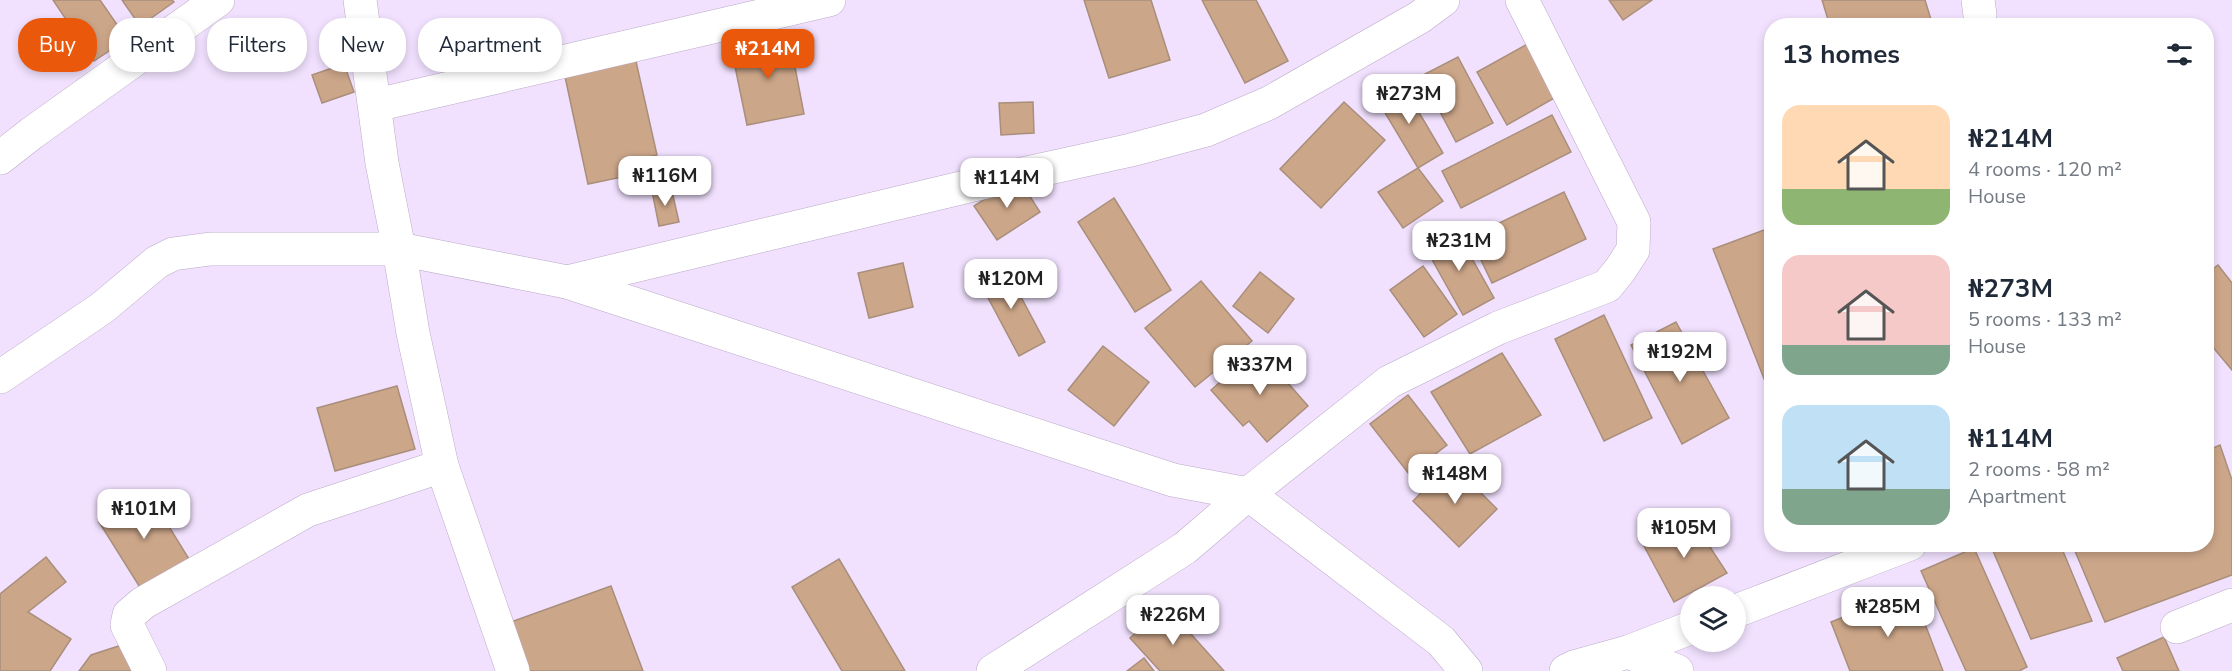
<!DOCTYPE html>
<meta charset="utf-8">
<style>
:root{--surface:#fff;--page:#f2f2f3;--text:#1f2937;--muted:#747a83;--accent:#ea580c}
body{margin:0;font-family:"Nunito Sans",sans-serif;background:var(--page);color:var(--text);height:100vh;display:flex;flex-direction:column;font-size:22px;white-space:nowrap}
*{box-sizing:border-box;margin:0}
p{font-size:20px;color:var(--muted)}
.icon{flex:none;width:33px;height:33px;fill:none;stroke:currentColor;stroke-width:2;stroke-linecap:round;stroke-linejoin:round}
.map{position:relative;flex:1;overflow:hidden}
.panel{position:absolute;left:1764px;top:18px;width:450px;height:534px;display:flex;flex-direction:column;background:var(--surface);border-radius:24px;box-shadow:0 3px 9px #0003}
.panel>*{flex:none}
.guide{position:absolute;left:18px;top:18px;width:570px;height:54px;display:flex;gap:12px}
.buttons{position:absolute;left:1680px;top:586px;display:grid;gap:12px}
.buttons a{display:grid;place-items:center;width:66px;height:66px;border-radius:50%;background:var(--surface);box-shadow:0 3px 9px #0003;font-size:30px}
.price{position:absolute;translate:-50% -51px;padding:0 14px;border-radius:12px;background:#fff;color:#222;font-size:20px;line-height:39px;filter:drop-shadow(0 2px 3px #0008)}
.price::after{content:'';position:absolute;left:50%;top:36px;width:18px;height:14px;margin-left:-9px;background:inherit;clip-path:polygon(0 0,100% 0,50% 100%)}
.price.on{background:var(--accent);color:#fff}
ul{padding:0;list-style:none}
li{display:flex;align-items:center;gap:18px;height:150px;padding:0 18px}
li span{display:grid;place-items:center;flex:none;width:168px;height:120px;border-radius:18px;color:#555}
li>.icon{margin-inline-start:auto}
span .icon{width:72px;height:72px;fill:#fffc;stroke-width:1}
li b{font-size:26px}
h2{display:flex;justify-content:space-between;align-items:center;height:72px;padding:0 18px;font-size:26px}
.tag{padding:0 21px;border-radius:24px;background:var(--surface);box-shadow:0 3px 9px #0003;font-size:21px;line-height:54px}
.tag.on{background:var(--accent);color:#fff}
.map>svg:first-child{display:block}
.building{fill:#cca689;stroke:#a98f7b;stroke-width:1.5}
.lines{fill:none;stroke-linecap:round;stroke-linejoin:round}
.street-casing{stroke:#baaac6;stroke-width:34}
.street{stroke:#fff;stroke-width:33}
</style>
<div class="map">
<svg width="2232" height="671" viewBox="0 0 2232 671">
<rect width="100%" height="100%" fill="#f1e1fe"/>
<g class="building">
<path d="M53,0H100L127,39L94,61Z"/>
<path d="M122,0H172L174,2L140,26Z"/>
<path d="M1084,0H1151L1170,60L1109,78Z"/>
<path d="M1202,0H1256L1288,61L1245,83Z"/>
<path d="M1609,0H1652L1623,20Z"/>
<path d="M1822,0H1925L1933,26H1830Z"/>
<path d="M789,36L804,114L747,125L731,47Z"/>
<path d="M1533,41L1563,93L1507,125L1477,72Z"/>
<path d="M635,57L657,155L624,162L627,176L588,184L564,72Z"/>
<path d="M1458,57L1493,123L1456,142L1421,76Z"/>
<path d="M344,64L354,92L322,103L312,75Z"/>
<path d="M1401,82L1443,153L1418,168L1375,96Z"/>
<path d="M1033,102L1034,133L1001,135L999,103Z"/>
<path d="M1344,102L1385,140L1321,208L1280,169Z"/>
<path d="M1552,115L1571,152L1461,208L1442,171Z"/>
<path d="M1418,168L1443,201L1403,228L1378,192Z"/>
<path d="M1018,178L1040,212L997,240L974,206Z"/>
<path d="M671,187L679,222L659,226L652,191Z"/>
<path d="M1564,192L1586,239L1492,283L1470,237Z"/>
<path d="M1114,198L1171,290L1135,312L1078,222Z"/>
<path d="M1772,227V399L1713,249Z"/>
<path d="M1456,230L1494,298L1463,315L1425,247Z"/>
<path d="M903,263L913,307L869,318L858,273Z"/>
<path d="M1004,265L1045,342L1019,356L978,279Z"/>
<path d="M2218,265L2232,283V370L2206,339V274Z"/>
<path d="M1423,266L1457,314L1424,337L1390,290Z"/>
<path d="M1260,272L1294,299L1268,333L1233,306Z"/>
<path d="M1201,281L1252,341L1195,387L1145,328Z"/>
<path d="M1604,315L1652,418L1604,441L1555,339Z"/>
<path d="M1676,322L1729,418L1682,444L1631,345Z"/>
<path d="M1103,346L1149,382L1114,426L1068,390Z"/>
<path d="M1258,349L1308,406L1267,442L1249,421L1243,426L1211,390Z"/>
<path d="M1502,353L1541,415L1470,454L1431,392Z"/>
<path d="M397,386L415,449L335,471L317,408Z"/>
<path d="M1408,395L1447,445L1409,474L1370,424Z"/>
<path d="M2220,445L2232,480V575L2105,622L2072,544H2206V451Z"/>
<path d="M1451,463L1497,509L1459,547L1413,501Z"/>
<path d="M147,491L189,559L141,589L99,522Z"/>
<path d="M1689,515L1727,573L1674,602L1644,546Z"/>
<path d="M1990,544H2060L2092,621L2031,639Z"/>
<path d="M1974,548L2027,667L2019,671H1966L1921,571Z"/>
<path d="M46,557L66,582L28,612L71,639L50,671H0V594Z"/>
<path d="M839,559L905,671H842L792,587Z"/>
<path d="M611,586L643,671H529L511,622Z"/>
<path d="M1912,590L1943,671H1850L1831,622Z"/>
<path d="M1166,606L1224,671H1160L1130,638Z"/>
<path d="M2164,637L2179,671H2123L2117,658Z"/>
<path d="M128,643L138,671H79L91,655Z"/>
<path d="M1144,658L1154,671H1127Z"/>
</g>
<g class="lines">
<defs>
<g id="street">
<path d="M360,0L382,163L399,249L413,333L442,466L513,671"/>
<path d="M1978,0L1980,15"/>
<path d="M376,105L829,0"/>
<path d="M0,158L32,133L218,0"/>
<path d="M567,282L990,181L1131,150L1206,130L1269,103L1420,17L1443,0"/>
<path d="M0,377L102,308L157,262L173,254L210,249H399L567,282L1173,480L1248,494L1441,641L1466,671"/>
<path d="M1736,611L1910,544"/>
<path d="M2177,627L2232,605"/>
<path d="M1628,652L1690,628"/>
<path d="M150,671L127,625L129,615L143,603L308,510L442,466"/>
<path d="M993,671L1185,548L1248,494L1389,382L1498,328L1607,286L1620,270L1633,250L1634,222L1522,0"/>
<path d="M1566,671L1574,667L1628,652L1677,671"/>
</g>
</defs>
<use href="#street" class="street-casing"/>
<use href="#street" class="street"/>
</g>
</svg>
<div class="buttons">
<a><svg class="icon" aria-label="layers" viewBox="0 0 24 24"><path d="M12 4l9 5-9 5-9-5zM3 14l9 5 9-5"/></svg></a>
</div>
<b class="price on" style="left:768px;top:80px">₦214M</b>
<b class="price" style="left:1409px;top:125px">₦273M</b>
<b class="price" style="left:665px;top:207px">₦116M</b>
<b class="price" style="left:1007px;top:209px">₦114M</b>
<b class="price" style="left:1459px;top:272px">₦231M</b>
<b class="price" style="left:1011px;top:310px">₦120M</b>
<b class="price" style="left:1680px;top:383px">₦192M</b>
<b class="price" style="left:1260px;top:396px">₦337M</b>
<b class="price" style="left:1455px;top:505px">₦148M</b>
<b class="price" style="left:144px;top:540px">₦101M</b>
<b class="price" style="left:1684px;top:559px">₦105M</b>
<b class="price" style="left:1888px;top:638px">₦285M</b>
<b class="price" style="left:1173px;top:646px">₦226M</b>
<div class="guide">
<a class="tag on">Buy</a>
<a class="tag">Rent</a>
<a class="tag">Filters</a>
<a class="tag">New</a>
<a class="tag">Apartment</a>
</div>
<section class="panel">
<h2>13 homes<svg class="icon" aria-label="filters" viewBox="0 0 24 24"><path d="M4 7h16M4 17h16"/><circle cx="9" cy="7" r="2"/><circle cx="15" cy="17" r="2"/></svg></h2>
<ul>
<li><span style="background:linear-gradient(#ffd9b3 70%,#8fb573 0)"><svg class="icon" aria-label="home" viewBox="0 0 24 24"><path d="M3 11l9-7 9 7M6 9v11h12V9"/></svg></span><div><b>₦214M</b><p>4 rooms · 120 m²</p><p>House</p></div></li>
<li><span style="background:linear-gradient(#f6c9c9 75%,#7fa58c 0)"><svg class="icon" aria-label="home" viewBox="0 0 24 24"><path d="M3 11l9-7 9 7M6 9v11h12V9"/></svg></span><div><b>₦273M</b><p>5 rooms · 133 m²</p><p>House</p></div></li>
<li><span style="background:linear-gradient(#bfe0f5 70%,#7fa58c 0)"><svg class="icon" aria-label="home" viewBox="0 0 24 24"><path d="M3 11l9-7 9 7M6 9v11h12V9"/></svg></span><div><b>₦114M</b><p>2 rooms · 58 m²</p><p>Apartment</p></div></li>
</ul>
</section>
</div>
